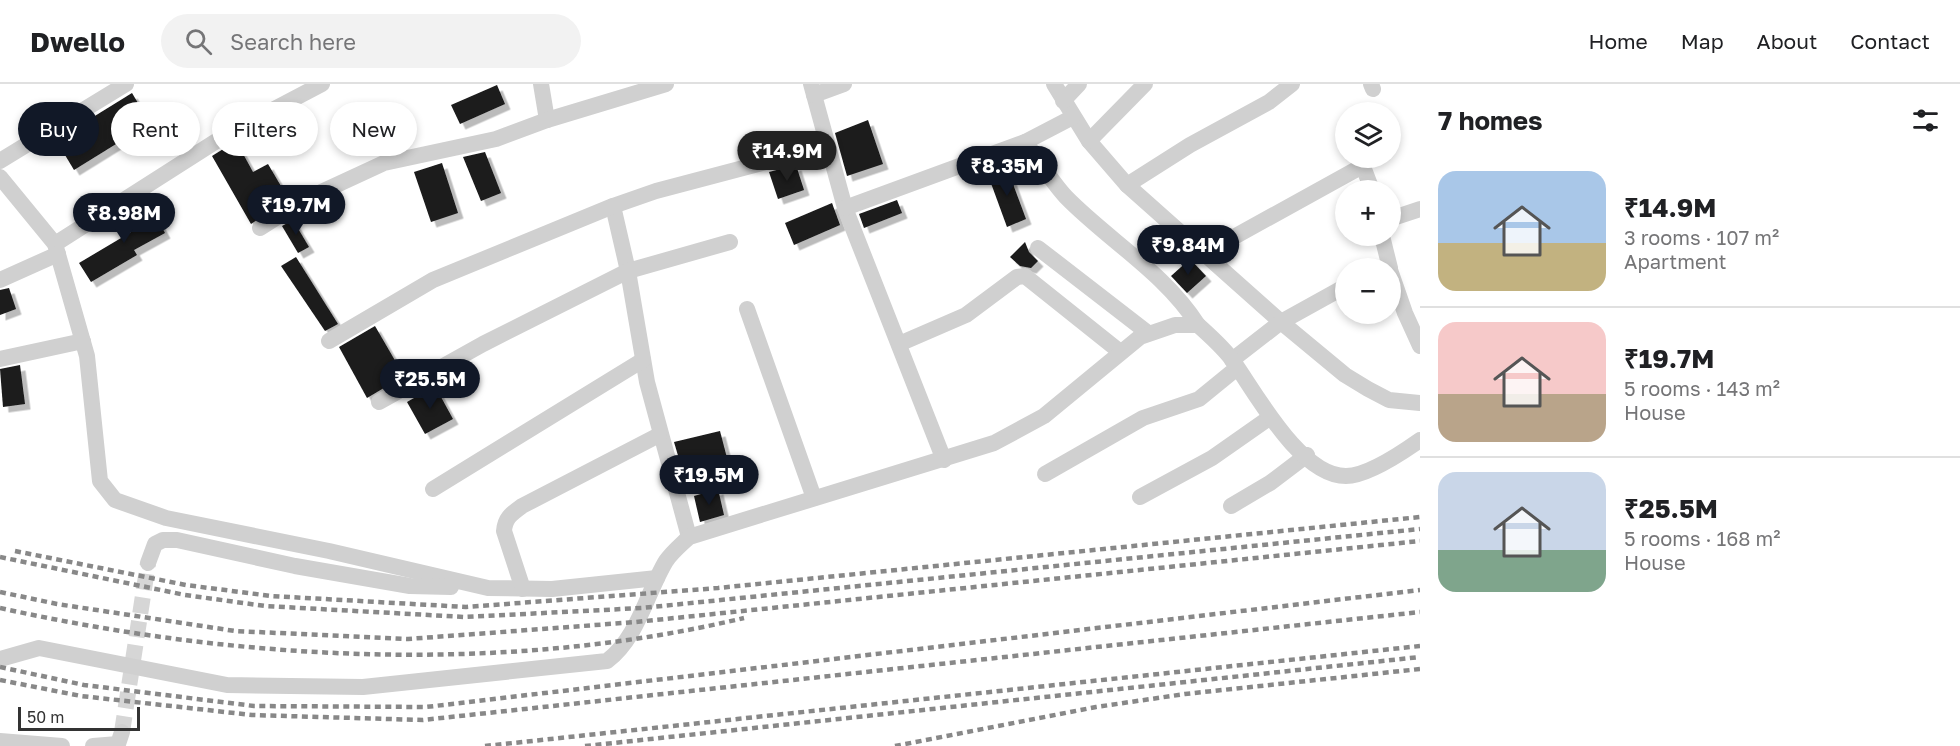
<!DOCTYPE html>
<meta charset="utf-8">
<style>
:root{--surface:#fff;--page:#f2f2f2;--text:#202124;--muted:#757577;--line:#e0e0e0;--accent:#111827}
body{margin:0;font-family:"Golos Text",sans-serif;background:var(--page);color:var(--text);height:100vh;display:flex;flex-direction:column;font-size:22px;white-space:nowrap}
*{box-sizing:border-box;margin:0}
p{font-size:20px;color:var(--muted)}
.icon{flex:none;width:33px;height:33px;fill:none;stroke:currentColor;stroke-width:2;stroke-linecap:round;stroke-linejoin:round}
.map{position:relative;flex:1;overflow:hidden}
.side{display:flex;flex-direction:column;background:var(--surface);width:540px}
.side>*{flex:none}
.hud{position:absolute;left:18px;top:18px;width:570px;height:54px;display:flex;gap:12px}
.controls{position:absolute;left:1335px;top:18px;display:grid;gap:12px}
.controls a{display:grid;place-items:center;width:66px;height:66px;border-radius:50%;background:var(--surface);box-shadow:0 3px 9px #0003;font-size:30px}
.scale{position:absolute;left:18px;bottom:15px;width:122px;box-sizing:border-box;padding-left:6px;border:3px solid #333;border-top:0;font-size:16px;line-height:21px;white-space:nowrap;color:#333;-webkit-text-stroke:4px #fff;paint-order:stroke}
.price{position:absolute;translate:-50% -51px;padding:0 14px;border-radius:21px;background:var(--accent);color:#fff;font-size:20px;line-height:39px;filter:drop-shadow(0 2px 3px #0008)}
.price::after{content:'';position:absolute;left:50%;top:36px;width:18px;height:14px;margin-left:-9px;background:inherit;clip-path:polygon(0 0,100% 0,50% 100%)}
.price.active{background:#222;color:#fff}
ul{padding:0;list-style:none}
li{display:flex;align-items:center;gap:18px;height:150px;padding:0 18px}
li+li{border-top:2px solid var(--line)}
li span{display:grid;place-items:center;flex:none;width:168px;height:120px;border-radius:18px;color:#555}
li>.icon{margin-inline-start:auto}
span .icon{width:72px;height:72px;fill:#fffc;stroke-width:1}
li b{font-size:26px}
h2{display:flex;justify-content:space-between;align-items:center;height:72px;padding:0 18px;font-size:26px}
.tag{padding:0 21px;border-radius:27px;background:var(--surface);box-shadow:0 3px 9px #0003;font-size:21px;line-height:54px}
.tag.active{background:var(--accent);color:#fff}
header{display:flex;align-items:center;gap:36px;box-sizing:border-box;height:84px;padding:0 30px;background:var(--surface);border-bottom:2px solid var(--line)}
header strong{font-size:28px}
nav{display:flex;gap:33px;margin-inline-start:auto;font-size:21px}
.search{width:420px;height:54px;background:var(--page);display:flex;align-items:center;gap:15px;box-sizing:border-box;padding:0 21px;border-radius:33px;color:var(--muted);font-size:22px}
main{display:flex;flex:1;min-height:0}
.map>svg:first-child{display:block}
.building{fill:#1a1a1a;filter:url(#shadow)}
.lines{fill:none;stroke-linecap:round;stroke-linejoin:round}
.minor-tunnel{stroke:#d6d6d6;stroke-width:16;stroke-dasharray:16 8;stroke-linecap:butt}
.minor{stroke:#d0d0d0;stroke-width:16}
.rail{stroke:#888;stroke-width:4.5;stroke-dasharray:6 4.5;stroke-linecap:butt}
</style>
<header>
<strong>Dwello</strong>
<div class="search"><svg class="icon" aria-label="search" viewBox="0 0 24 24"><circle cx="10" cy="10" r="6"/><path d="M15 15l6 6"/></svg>Search here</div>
<nav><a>Home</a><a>Map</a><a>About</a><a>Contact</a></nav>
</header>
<main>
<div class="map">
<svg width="1420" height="662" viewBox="0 0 1420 662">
<defs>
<filter id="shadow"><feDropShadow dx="5.5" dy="5.5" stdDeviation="0" flood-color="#0004"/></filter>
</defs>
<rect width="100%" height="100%" fill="#fff"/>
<g class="building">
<path d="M497,1L505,20L460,40L451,21Z"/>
<path d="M132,9L150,39L74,86L56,56Z"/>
<path d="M868,36L883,80L847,92L835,49Z"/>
<path d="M236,57L253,88L268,80L288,114L251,140L212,72Z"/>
<path d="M485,68L501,109L481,117L463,73Z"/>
<path d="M442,79L458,129L431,138L414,88Z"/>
<path d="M796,81L804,106L778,115L769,88Z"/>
<path d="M1007,84L1026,135L1007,143L988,91Z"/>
<path d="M146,114L165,149L134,166L137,171L91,198L79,179L143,141L133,123Z"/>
<path d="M897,116L902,129L864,144L859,130Z"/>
<path d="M832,119L840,141L794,161L785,139Z"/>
<path d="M293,136L309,163L298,169L282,142Z"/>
<path d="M1025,158L1029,168L1038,177L1031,184L1020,182L1010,173Z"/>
<path d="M296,173L338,240L325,247L281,182Z"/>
<path d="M1190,175L1206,192L1187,209L1171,192Z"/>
<path d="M9,204L16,225L0,231V206Z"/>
<path d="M375,242L404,292L367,314L339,263Z"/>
<path d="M20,281L25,320L3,323L0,285Z"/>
<path d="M435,302L453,335L425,350L407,318Z"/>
<path d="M720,347L727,374L682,385L674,358Z"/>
<path d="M718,405L724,431L700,438L694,412Z"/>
</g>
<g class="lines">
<path class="minor-tunnel" d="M122,648L148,479"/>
<g class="minor">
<path d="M541,0L547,36"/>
<path d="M811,0L845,124L944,376"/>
<path d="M1054,0L1089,57L1127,101L1281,238L1345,291L1368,305L1389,316L1420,319"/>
<path d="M1371,0L1373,5"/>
<path d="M814,11L844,0"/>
<path d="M1063,17L1079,0"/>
<path d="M1089,57L1145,0"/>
<path d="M1025,58C1039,76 1051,97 1066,113C1109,157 1164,188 1198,241"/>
<path d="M0,77L126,0"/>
<path d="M0,93L55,160L87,272L100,397L115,416L166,434L329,467L488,504L552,505L657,494"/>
<path d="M1127,101L1190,61L1269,18L1292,0"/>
<path d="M613,122L628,187L647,298L689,453"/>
<path d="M845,124L1025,58L1073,33"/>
<path d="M1390,135L1420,125"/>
<path d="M260,144L304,116L384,79L496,55L547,36L666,0"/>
<path d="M1382,152L1390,184"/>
<path d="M55,160L229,49L322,0"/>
<path d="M1038,164L1148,249"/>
<path d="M1205,169L1357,85H1364L1372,106"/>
<path d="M1390,186L1405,229L1420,262"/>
<path d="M0,196L58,170"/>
<path d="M747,225L814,414"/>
<path d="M329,257L433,196L613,122L656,107L826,62"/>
<path d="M899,260L966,231L1017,193L1025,192L1119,267"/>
<path d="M0,275L83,257"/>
<path d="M1232,276L1281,238L1346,202"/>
<path d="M379,318L483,260L628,187L730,158"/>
<path d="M1045,390L1143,334L1199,315L1237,284"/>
<path d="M433,405L643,276"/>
<path d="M1140,413L1212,374L1269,334"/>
<path d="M1231,422L1270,399L1307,371"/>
<path d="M148,479L155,460L163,456H177L295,482L410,502L451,503"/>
<path d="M523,505L504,447C505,434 511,430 522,422L659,351"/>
<path d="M0,575L39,564L227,601L363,603L607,577C638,554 647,508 666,477C672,468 682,460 689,453L994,359L1044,332L1140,253L1175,241H1198C1210,252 1224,264 1233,277C1256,309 1300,392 1346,392C1367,392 1403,368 1420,356"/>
<path d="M0,657L62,662"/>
<path d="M93,662L118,660L122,648"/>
</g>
<g class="rail">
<path d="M15,467L186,501L271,512L466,523L718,504L1420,433"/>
<path d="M0,473L185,511L265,522L465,533L642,524L1420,445"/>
<path d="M0,508L57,520L235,547L408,555L636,538L1420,457"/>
<path d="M0,524C240,577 504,591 744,534"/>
<path d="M0,583L84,601L254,622L426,623L1420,506"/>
<path d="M0,596L81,612L252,631L423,636L1420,528"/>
<path d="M485,662L1420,562"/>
<path d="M585,662L1420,573"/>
<path d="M895,662L1096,623L1185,610L1420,585"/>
</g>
</g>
</svg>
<div class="controls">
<a><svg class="icon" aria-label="layers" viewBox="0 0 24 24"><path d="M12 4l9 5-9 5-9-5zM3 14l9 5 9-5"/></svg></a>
<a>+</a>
<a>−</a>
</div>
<div class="scale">50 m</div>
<b class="price active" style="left:787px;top:98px">₹14.9M</b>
<b class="price" style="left:1007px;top:113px">₹8.35M</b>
<b class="price" style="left:296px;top:152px">₹19.7M</b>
<b class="price" style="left:124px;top:160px">₹8.98M</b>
<b class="price" style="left:1188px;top:192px">₹9.84M</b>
<b class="price" style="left:430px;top:326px">₹25.5M</b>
<b class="price" style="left:709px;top:422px">₹19.5M</b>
<div class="hud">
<a class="tag active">Buy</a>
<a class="tag">Rent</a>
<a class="tag">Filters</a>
<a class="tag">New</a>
</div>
</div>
<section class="side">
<h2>7 homes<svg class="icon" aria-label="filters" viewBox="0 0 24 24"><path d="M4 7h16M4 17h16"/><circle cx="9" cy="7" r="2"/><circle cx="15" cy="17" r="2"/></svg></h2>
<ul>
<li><span style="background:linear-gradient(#a9c7e8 60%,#c2b280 0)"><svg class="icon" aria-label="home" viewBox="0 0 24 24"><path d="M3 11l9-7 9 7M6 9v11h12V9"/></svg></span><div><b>₹14.9M</b><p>3 rooms · 107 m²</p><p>Apartment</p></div></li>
<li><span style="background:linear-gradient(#f6c9c9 60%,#b9a48a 0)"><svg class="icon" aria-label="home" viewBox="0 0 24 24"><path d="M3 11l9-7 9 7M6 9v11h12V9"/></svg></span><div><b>₹19.7M</b><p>5 rooms · 143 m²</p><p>House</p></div></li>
<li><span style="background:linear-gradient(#c9d6e8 65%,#7fa58c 0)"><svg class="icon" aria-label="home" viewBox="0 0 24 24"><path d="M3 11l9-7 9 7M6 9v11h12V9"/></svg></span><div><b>₹25.5M</b><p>5 rooms · 168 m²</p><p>House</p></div></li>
</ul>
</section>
</main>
